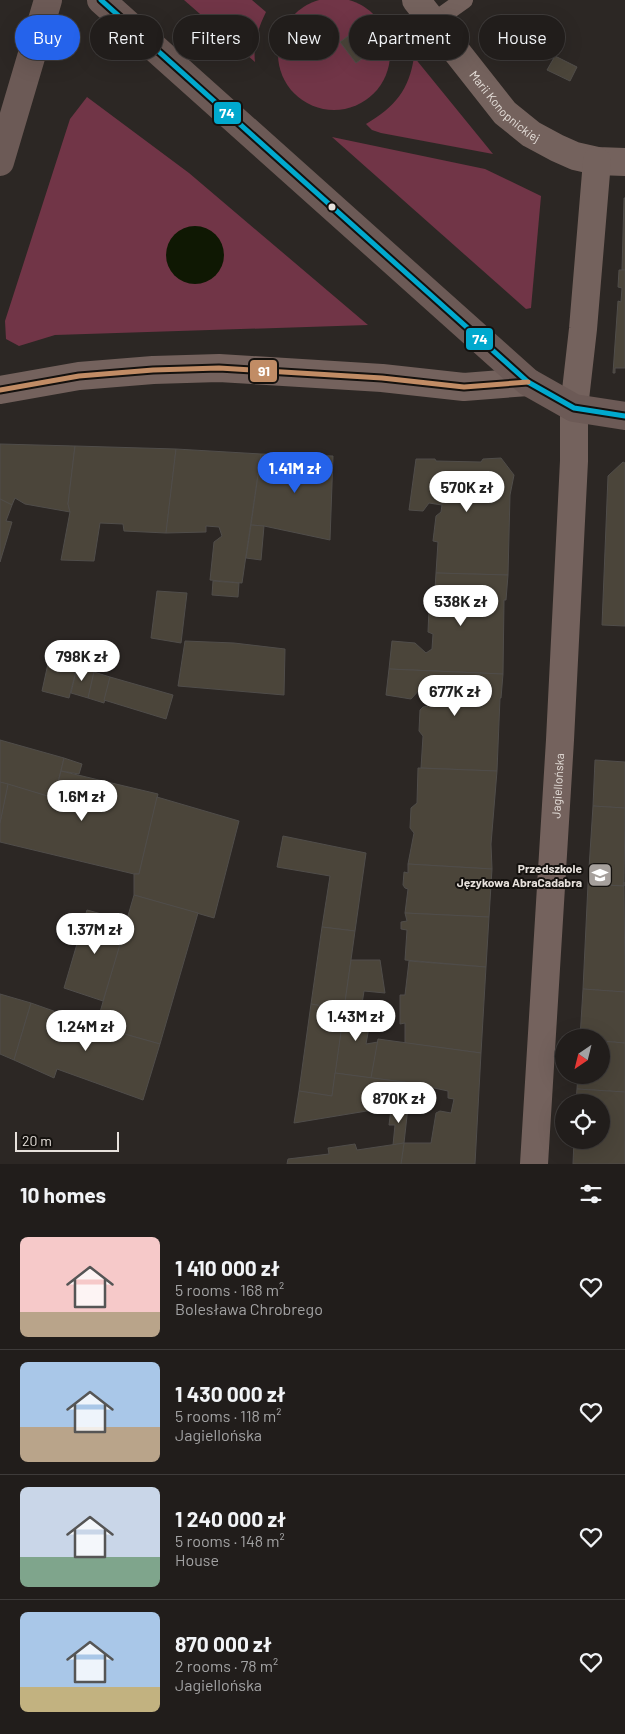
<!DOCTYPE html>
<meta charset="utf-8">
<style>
:root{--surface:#211d1b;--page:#292624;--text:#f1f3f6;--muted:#a2a2a3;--line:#3e3b3a;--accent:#2563eb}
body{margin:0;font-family:Barlow,sans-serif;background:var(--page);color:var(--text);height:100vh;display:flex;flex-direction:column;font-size:19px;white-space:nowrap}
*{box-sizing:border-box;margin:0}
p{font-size:16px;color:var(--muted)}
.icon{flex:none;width:28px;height:28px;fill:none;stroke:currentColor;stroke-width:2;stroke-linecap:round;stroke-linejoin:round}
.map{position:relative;height:1164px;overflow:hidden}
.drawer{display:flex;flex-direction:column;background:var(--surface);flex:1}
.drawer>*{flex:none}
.banner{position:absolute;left:15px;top:15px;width:595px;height:45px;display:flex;gap:10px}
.needle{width:32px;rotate:215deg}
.controls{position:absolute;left:555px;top:1029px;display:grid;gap:10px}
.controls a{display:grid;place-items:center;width:55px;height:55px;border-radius:50%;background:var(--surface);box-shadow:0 5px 20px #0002,0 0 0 1px var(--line);font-size:25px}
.scale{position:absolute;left:15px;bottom:12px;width:104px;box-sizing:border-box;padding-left:5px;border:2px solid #e7e1dc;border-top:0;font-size:14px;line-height:18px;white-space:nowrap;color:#e7e1dc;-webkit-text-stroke:4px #14110e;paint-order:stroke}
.price{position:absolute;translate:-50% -42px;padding:0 11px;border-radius:18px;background:#fff;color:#222;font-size:16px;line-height:32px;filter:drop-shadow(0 1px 2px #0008)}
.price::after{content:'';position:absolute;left:50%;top:30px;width:15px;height:11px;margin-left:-8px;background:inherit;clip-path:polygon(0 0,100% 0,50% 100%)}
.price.on{background:var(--accent);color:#fff}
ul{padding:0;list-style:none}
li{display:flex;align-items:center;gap:15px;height:125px;padding:0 20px}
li+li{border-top:1px solid var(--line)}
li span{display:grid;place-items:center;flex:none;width:140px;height:100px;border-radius:8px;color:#555}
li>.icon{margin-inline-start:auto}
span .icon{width:60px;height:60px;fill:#fffc;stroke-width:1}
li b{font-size:21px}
h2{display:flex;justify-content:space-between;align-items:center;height:60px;padding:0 20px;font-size:21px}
.tag{padding:0 18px;border-radius:22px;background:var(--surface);box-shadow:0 5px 20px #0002,0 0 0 1px var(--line);font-size:18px;line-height:45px}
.tag.on{background:var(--accent);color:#fff}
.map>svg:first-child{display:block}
.green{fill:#713547}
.water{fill:#0f1803}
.building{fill:#4b453a;stroke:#504d4a}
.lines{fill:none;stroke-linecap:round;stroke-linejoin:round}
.lane{stroke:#74625d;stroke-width:18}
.street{stroke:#74625d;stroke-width:28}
.secondary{stroke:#6c5a56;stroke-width:28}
.bus-1-casing{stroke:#14110e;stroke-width:9}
.bus-2-casing{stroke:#14110e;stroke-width:9}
.bus-1{stroke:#00a9ce;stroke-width:5}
.bus-2{stroke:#c18c65;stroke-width:5}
.bus-dot{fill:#e7e1dc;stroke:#14110e;stroke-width:2}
.labels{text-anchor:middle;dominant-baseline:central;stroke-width:4;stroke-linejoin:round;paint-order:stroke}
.street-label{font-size:12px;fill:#e7e1dc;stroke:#14110e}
.poi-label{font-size:12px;font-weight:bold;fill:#e7e1dc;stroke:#14110e;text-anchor:end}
.line-badge{stroke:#14110e;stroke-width:2}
.badge-label{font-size:14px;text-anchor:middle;font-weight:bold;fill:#fff}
</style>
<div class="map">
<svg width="625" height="1164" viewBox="0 0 625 1164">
<rect width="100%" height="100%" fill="#2c2724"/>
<g class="green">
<circle cx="334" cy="54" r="56"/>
<path d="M184,0H252L266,12C258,28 253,45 255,62Z"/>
<path d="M414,57L493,154L381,133L372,130L366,124C395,107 409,90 414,57Z"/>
<path d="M87,97L189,173L368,325L55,335L19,346L6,339L5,321L70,119Z"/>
<path d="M332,137L485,169L541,196L531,308L526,309Z"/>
</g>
<circle class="water" cx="195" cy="255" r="29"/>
<g class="building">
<path d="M348,36L363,58L356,63L340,42Z"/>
<path d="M555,56L577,67L570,81L547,70Z"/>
<path d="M624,198H625V270H622Z"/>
<path d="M619,270H625V368H615V373H613L618,301L621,302L622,288L618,287Z"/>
<path d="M0,444L75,446L68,504L70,512L25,504L15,498L12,505L0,499Z"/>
<path d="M75,446L176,449L166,533L124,531L123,524L100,523L94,561L61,560L70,512L68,504Z"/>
<path d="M176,449L261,454L242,583L210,580L214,542L222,536L219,527L206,526V532L166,533Z"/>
<path d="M261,454L333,456L330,540L264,526L251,525Z"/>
<path d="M501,458L514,475L510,495L508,575L436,573L438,542L433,541L436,516L441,512L442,505L429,503L423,511L409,510L416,459H435L436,461L481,462L483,459Z"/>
<path d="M623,462L625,463V626L602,625L608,476Z"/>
<path d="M0,499L12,505L6,521L12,522L0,562Z"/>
<path d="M251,525L264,526L261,560L246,558Z"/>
<path d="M436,573L508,575L506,600H504L503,674L389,669L392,641L415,643L426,653L432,649L433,634L428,632L429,609L434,606Z"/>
<path d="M213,581L239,583L238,597L212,595Z"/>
<path d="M157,591L187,593L181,643L151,638Z"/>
<path d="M185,641L234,643L285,649L284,695L178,686Z"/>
<path d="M49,659L77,667L69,698L42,691Z"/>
<path d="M77,667L94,672L88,698L71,693Z"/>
<path d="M389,669L503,674L501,698H500L497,771L421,768L423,736L419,731L420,710L423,707L428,706L426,693L422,687L411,699L386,695Z"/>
<path d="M94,672L110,677L104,703L88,698Z"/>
<path d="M110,677L173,695L166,719L104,700Z"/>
<path d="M0,740L64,758L54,798L0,782Z"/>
<path d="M64,758L82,764L79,774L61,771Z"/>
<path d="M595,760L625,762V808L593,806Z"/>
<path d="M418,768L497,771L491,844L492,869L408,864L414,833L410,828L411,808L417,803Z"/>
<path d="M61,771L158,794L139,874H134L0,842V823L8,784L54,798Z"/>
<path d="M0,782L8,784L0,823Z"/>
<path d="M157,797L239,821L214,918L134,895V874H139Z"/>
<path d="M593,806L625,808L624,886L588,884Z"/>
<path d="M283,836L366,853L355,931L322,927L330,876L277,867Z"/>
<path d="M408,864L492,869L489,917L405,913L408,889L405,888L403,885L404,872L408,873Z"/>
<path d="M624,882L625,992L583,989L588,884L624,886Z"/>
<path d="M134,895L198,913L160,1044L96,1026Z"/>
<path d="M87,910L127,921L103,1001L64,988Z"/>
<path d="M405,913L489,917L486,967L405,960L407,930L401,929V922L407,921Z"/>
<path d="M322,927L355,931L344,1010L311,1004Z"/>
<path d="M351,960H380L385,993L364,991L362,1004L345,1002Z"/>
<path d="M409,961L486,967L481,1053L405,1043V1023L400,1024V995H405Z"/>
<path d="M583,989L625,992V1043L601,1041V1038H580Z"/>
<path d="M0,994L31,1003L14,1060L0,1054Z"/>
<path d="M345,1002L373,1005L366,1044L378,1042L371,1078L335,1073Z"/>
<path d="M31,1003L96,1026L160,1044L143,1100L57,1069L54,1078L14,1060Z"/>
<path d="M311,1004L344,1010L332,1096L299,1091Z"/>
<path d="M378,1039L481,1053L475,1164H401L404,1143H431L436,1113L440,1111L451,1113L454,1099L448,1098V1091L411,1083L371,1078Z"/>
<path d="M601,1041L625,1043V1092L577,1089L578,1075H601Z"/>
<path d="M335,1073L411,1083L408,1107L385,1110V1108L294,1123L299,1091L332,1096Z"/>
<path d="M577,1089L625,1092V1164H573L574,1140H601V1102H576Z"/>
<path d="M408,1107L404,1143L393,1145L395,1125H389L391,1109Z"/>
<path d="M404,1143L401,1164H287L288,1159L329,1154L328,1148L355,1144L357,1150Z"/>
</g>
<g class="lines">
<path class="lane" d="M433,22L464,0"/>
<g class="street">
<path id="s1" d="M416,0L505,113L531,134L557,148L575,156L597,161L625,162"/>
<path d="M0,390L79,376L153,370L219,368L382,378L464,387L528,382"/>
<path id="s2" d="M534,1164L560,740L574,461V408L583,329L597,161"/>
</g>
<g class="secondary">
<path d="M101,0L528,382L574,408L625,416"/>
<path d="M0,162L48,0"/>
</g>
<defs>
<path id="bus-1" d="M101,0L528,382L574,408L625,416"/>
<path id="bus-2" d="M0,390L79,376L153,370L219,368L382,378L464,387L528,382"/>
</defs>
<use href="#bus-1" class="bus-1-casing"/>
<use href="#bus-2" class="bus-2-casing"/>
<use href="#bus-1" class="bus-1"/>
<use href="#bus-2" class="bus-2"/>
</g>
<defs>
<symbol id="school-square" viewBox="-11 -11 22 22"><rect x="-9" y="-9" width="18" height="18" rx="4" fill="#a6a09c" stroke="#14110e"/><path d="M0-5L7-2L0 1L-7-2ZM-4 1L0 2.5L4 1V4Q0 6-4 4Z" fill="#fff"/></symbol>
</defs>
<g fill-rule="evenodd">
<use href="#school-square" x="586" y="861" width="28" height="28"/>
</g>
<circle class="bus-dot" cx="332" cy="207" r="4.5"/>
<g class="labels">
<g class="street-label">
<text stroke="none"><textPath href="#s1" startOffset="139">Marii Konopnickiej</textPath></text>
<text stroke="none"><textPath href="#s2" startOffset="379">Jagiellońska</textPath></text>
</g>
<g class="poi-label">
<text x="582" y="868">Przedszkole<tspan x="582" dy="14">Językowa AbraCadabra</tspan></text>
</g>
</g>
<g class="line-badge">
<rect x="213" y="101" width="29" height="24" rx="5" fill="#00a9ce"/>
<rect x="465" y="327" width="29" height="24" rx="5" fill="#00a9ce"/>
<rect x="249" y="359" width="29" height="24" rx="5" fill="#c18c65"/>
</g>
<g class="badge-label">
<text x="227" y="118">74</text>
<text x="480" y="344">74</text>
<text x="264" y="376">91</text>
</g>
</svg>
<div class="controls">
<a><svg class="needle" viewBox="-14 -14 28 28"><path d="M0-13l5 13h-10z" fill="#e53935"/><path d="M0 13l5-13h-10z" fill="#a2a2a3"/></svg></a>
<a><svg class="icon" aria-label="locate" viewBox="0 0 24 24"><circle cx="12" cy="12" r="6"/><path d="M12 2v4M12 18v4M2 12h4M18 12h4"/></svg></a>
</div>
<div class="scale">20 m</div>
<b class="price on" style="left:295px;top:494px">1.41M zł</b>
<b class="price" style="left:467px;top:513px">570K zł</b>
<b class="price" style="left:461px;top:627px">538K zł</b>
<b class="price" style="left:82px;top:682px">798K zł</b>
<b class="price" style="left:455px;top:717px">677K zł</b>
<b class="price" style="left:82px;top:822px">1.6M zł</b>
<b class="price" style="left:95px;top:955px">1.37M zł</b>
<b class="price" style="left:356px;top:1042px">1.43M zł</b>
<b class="price" style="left:86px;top:1052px">1.24M zł</b>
<b class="price" style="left:399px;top:1124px">870K zł</b>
<div class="banner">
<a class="tag on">Buy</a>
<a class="tag">Rent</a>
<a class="tag">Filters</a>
<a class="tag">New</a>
<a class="tag">Apartment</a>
<a class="tag">House</a>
</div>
</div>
<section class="drawer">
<h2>10 homes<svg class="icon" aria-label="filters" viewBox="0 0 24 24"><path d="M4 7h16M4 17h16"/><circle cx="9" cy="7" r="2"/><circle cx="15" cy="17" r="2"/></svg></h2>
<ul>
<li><span style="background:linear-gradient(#f6c9c9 75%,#b9a48a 0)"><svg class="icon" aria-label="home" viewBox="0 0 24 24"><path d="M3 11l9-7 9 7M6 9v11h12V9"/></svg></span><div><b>1 410 000 zł</b><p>5 rooms · 168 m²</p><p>Bolesława Chrobrego</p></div><svg class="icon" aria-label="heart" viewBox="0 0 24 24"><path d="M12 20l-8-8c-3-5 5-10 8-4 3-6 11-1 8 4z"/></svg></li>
<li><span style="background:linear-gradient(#a9c7e8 65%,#b9a48a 0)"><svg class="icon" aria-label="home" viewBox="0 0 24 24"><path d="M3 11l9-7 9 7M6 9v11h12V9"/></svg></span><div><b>1 430 000 zł</b><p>5 rooms · 118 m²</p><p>Jagiellońska</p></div><svg class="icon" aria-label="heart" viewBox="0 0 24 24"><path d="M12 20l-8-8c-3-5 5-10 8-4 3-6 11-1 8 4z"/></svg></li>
<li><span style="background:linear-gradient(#c9d6e8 70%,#7fa58c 0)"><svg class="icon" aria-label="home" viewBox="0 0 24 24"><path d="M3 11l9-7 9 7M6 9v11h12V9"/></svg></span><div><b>1 240 000 zł</b><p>5 rooms · 148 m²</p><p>House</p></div><svg class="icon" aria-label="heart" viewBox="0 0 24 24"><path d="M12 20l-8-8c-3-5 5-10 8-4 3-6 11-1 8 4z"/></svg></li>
<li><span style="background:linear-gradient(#a9c7e8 75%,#c2b280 0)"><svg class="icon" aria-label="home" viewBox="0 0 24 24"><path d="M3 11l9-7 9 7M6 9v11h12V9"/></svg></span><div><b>870 000 zł</b><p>2 rooms · 78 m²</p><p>Jagiellońska</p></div><svg class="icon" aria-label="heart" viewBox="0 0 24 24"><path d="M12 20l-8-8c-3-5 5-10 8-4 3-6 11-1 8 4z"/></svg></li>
</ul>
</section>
